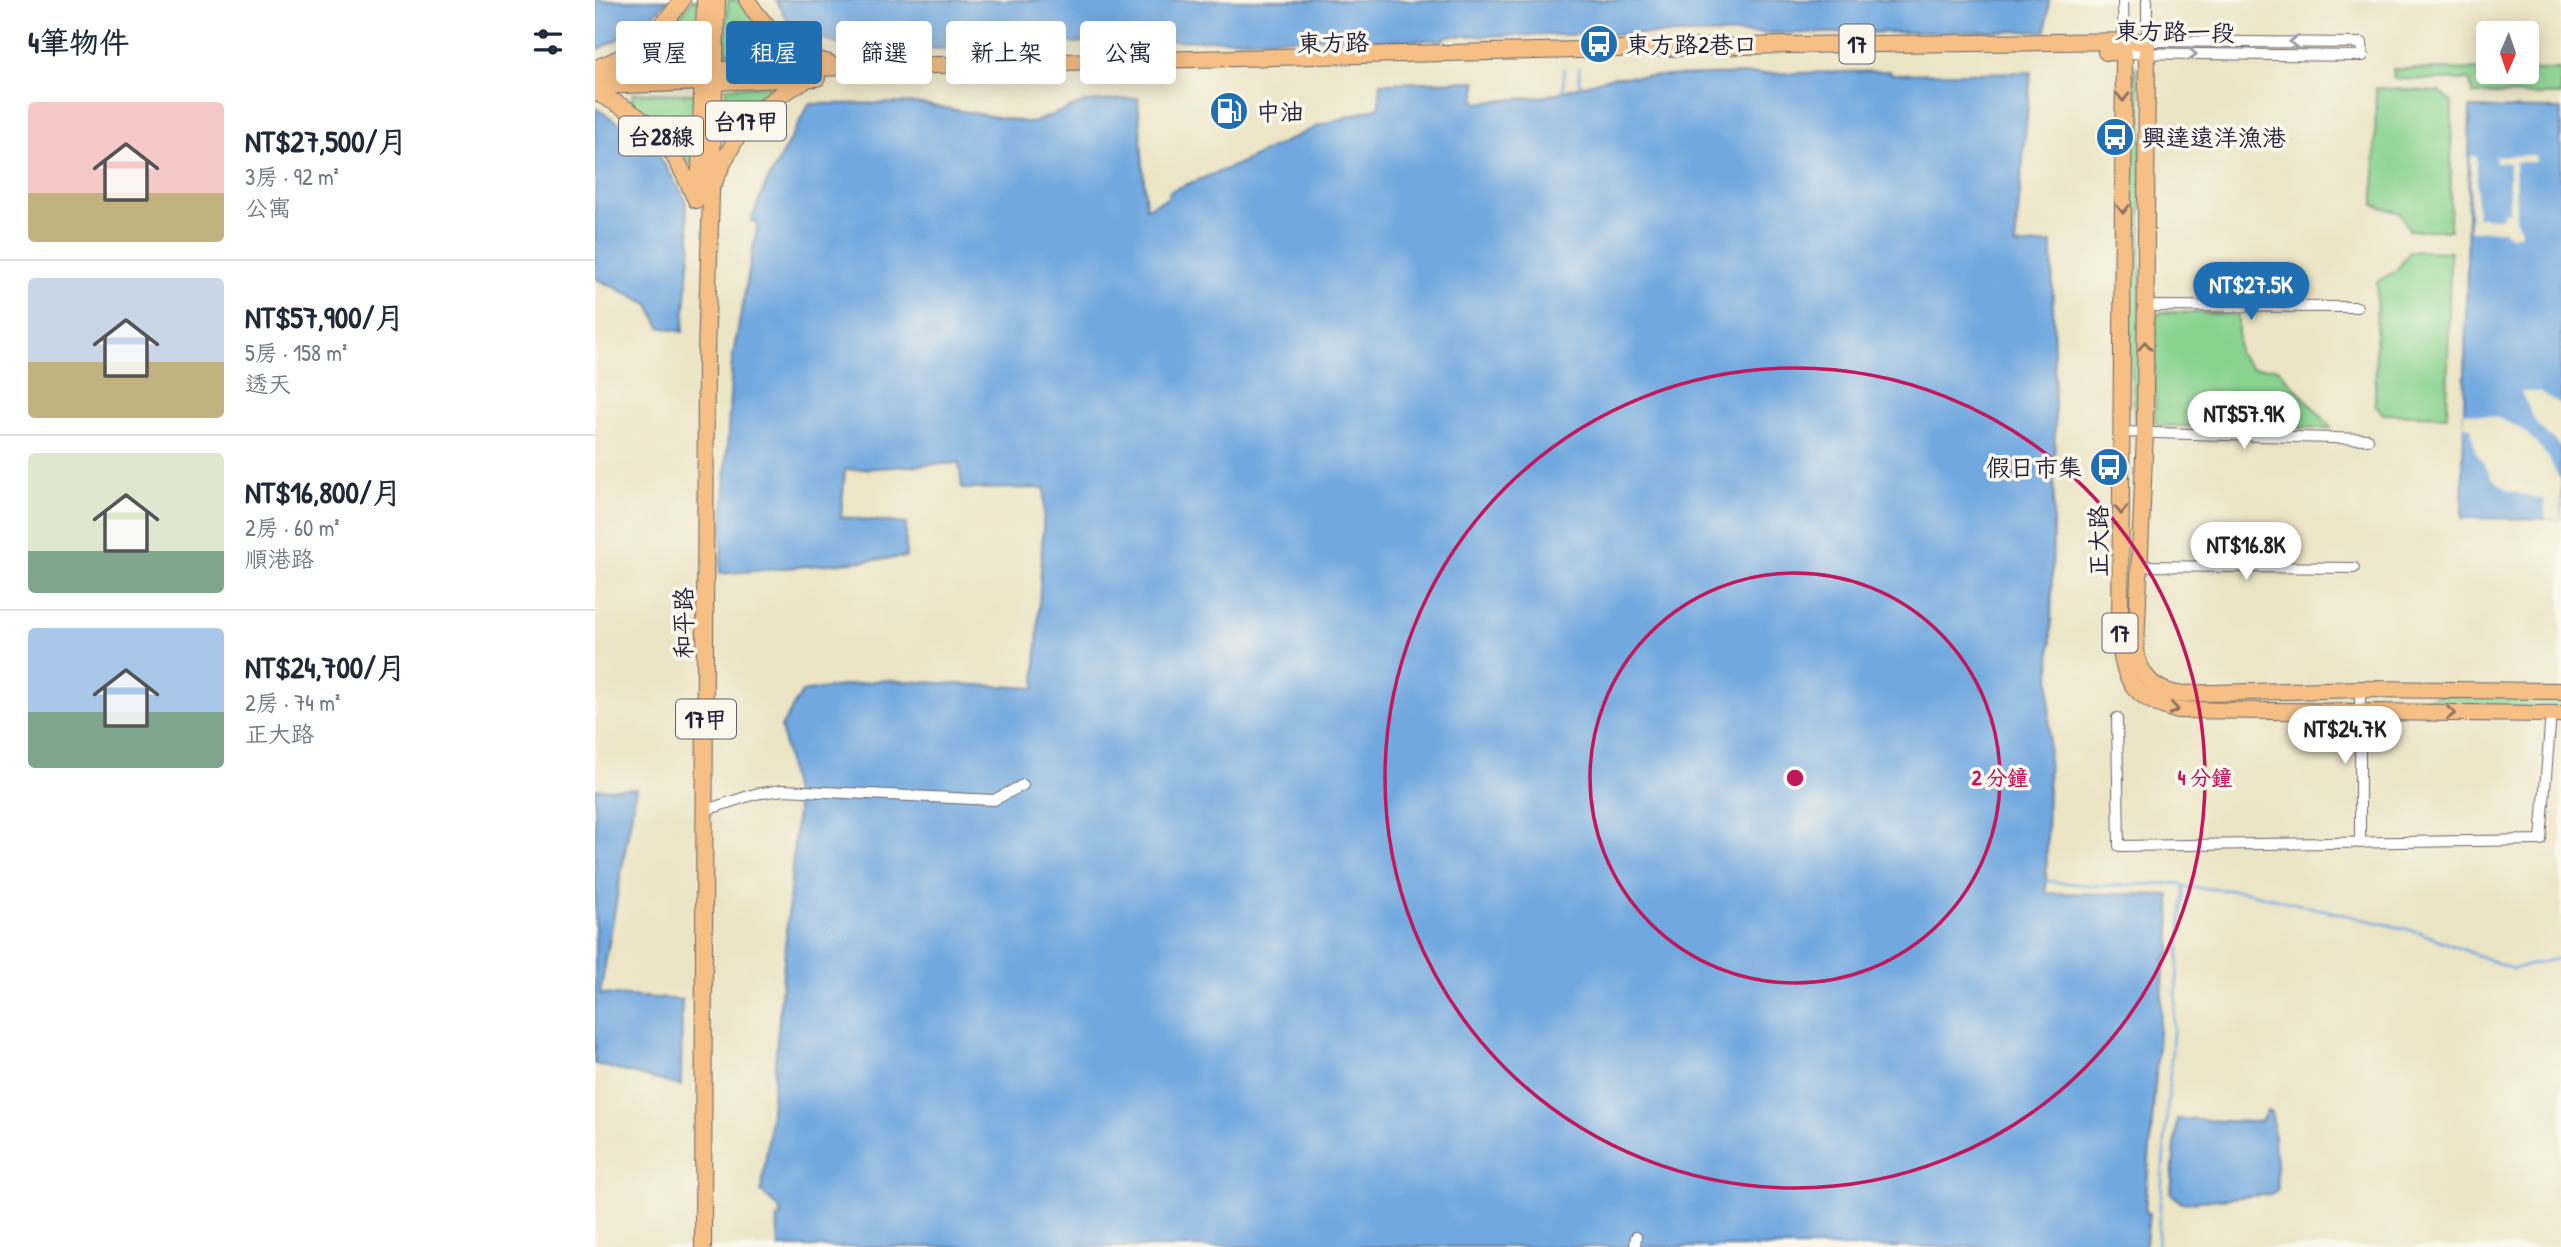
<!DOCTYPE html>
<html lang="zh-TW">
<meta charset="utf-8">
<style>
:root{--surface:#fff;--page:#f6f6f7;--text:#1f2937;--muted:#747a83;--line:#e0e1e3;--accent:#1f6fb2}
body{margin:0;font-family:"Patrick Hand","LXGW WenKai TC",sans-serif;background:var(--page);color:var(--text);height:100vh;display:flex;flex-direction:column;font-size:26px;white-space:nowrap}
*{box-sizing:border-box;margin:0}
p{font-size:23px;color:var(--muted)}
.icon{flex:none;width:38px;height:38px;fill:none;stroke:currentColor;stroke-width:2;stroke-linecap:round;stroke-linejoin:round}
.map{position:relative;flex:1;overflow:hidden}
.panel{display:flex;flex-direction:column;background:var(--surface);width:595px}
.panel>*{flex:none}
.banner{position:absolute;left:21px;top:21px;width:665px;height:63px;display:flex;gap:14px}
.needle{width:46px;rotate:182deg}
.fabs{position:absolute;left:1881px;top:21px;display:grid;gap:14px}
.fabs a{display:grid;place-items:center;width:63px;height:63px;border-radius:7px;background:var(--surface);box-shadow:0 4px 18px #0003;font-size:35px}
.price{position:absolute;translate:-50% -60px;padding:0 16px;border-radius:24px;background:#fff;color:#222;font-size:23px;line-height:46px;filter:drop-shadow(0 2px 4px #0008)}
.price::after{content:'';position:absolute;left:50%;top:42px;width:21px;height:16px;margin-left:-10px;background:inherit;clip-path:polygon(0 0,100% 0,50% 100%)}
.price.selected{background:var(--accent);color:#fff}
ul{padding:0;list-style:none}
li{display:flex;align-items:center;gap:21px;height:175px;padding:0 28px}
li+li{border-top:2px solid var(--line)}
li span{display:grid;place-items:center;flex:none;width:196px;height:140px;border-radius:7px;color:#555}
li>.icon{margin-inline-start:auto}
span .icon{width:84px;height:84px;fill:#fffc;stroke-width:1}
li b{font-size:30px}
h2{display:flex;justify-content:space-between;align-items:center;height:84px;padding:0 28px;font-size:30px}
.tag{padding:0 24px;border-radius:7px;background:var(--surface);box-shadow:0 4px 18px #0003;font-size:24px;line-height:63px}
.tag.selected{background:var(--accent);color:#fff}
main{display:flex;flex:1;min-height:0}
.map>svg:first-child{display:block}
.green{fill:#89d38f;stroke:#567a65;stroke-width:2}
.water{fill:#71a8df;stroke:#4a658d;stroke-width:2}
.pier{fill:#ebe4c5}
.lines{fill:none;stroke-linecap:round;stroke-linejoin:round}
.stream{stroke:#71a8df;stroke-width:2.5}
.street-casing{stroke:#68666b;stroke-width:12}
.primary-casing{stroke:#68666b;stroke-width:18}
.street{stroke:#fff;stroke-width:10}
.primary{stroke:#f5bf86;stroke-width:16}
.oneway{stroke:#9c9ca7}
.oneway2{stroke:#8c7060}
.ring{fill:none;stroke:#c2185b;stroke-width:3.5}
.labels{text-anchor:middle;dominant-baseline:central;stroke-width:7;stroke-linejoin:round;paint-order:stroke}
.shield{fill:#fbf7ec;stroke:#636270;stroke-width:2}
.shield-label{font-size:23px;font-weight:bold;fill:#22223b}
.street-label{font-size:24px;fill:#22223b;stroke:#fbf7ec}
.poi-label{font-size:24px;fill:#22223b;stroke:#fbf7ec;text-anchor:start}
.centre{fill:#c2185b;stroke:#fbf7ec;stroke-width:3.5}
.ring-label{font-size:21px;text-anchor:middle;font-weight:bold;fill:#c2185b;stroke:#fbf7ec;stroke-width:7;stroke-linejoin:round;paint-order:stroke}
</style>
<main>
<section class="panel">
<h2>4筆物件<svg class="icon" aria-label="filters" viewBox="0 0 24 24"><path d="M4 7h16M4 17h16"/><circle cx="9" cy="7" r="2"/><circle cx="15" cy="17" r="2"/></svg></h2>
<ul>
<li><span style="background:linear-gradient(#f6c9c9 65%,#c2b280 0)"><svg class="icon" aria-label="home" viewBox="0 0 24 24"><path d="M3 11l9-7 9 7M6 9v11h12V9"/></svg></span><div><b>NT$27,500/月</b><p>3房 · 92 m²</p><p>公寓</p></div></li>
<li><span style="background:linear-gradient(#c9d6e8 60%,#c2b280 0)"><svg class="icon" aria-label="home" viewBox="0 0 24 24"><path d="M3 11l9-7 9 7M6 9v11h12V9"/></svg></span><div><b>NT$57,900/月</b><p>5房 · 158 m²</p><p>透天</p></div></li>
<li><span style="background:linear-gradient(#dfe7d0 70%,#7fa58c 0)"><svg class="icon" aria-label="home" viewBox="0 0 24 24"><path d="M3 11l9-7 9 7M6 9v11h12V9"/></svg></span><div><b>NT$16,800/月</b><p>2房 · 60 m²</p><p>順港路</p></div></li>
<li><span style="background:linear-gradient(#a9c7e8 60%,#7fa58c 0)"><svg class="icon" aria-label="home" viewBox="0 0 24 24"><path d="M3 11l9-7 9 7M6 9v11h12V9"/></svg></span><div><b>NT$24,700/月</b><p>2房 · 74 m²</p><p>正大路</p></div></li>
</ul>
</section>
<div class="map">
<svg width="1966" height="1247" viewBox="0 0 1966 1247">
<rect width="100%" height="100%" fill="#fbf7ec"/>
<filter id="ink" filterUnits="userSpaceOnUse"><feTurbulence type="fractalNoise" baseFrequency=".0143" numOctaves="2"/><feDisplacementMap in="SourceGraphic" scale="14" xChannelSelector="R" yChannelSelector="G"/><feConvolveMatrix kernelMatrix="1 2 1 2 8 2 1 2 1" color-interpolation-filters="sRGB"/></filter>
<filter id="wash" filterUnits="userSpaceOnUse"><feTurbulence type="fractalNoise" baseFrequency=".00686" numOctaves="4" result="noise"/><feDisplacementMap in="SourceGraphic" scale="28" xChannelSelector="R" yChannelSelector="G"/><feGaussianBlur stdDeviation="1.57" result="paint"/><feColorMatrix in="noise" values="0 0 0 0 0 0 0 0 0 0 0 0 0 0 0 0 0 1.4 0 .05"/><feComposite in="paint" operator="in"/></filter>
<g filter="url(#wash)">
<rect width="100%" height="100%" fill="#ebe4c5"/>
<g class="green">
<path d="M97,0H106L105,59L51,62L46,55L49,50L80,24Z"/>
<path d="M133,0H147L193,51L192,58L140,59L130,49Z"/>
<path d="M1540,65L1547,121L1544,423H1540L1536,366L1533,115Z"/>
<path d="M1798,69L1966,70V95L1877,94L1875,80L1799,79Z"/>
<path d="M174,86L178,91L134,143L129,139L131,87Z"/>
<path d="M1781,88L1845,92L1857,103L1855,230H1814L1806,213L1779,205Z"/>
<path d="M39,93L104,94L101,166L95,164L68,126L35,102Z"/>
<path d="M1815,251L1855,252L1852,416L1788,414L1780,404L1782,282L1802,270Z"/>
<path d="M1566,312L1643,314V353L1656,368H1682L1737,428L1565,426L1560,423V318Z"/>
<path d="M1845,695L1966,696V709L1790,704L1791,701H1817Z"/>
</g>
<g class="water">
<path d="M0,0H73L51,24L0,51Z"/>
<path d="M181,0H1454L1451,31L852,36L848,40L774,41L767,37L375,45L374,49L251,48L195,25Z"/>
<path d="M1295,71L1296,74L1436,72L1420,246L1457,243L1460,422L1451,893L1575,895L1576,953L1570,958L1550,1212L1554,1213L1551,1243L1547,1247H184L182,1218L186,1217L185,1209L166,1192L174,1134L202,810L186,727L207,692L287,680L440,688L450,488L367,489L364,463L250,470L246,517L311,524V557L125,574L137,360L163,223L156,221L170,186L214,104L321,103L437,123L490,102L543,98L551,208L573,198L575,191L641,165L723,126L784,107L786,83L881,81V103L951,96L1017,77Z"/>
<path d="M0,108L56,142L90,198L96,244L88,332L65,327L54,304L0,278Z"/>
<path d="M1875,108L1966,109V519L1867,518Z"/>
<path d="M41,788L5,994L87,1000L86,1086L0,1064V789Z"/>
<path d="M1672,1111L1677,1113L1683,1189L1676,1194L1586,1203L1576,1193L1582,1119L1660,1122L1666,1121Z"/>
</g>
<g class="pier">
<path d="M1940,155L1941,162H1920L1921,221L1926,230L1924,235L1914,236L1909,230L1875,231L1876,156L1882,157V217L1906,218L1907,212L1914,211V163L1901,162V156Z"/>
<path d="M1926,392H1944L1966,405V447L1942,425Z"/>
<path d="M1869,412L1901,417L1923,427L1940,441L1954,458L1965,481L1966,519H1951L1949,500L1913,490L1898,479L1880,450L1876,427L1869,426Z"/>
</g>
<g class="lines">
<g class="stream">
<path d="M984,68L985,88"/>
<path d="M968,93L969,69"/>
<path d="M1451,881L1504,886L1584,883L1589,887L1647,891L1824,932L1917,969L1966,958"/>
<path d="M1562,1247L1589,887"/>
</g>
</g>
</g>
<g filter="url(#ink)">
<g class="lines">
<defs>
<g id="street">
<path d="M1528,0L1529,53L1768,56L1767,43L1552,41V0"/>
<path d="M1550,306L1762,307"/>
<path d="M1526,432L1773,439"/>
<path d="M1544,566L1759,568"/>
<path d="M1522,718L1524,846L1946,840L1956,713"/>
<path d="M111,810L160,794L188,790L399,800L428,785"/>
<path d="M1765,843V689"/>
<path d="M1040,1247L1041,1237"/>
</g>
<g id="primary">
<path d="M152,0C169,28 201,56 234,63"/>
<path d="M1511,52L1529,53L1525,638C1527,679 1539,699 1580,710L1966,714"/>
<path d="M0,68C38,56 65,33 87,0"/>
<path d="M0,73L1194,45L1552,41L1550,433L1541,649C1544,674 1557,689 1582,694L1765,689L1966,691"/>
<path d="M0,86L222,78"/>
<path d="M0,92C60,122 74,139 101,200"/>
<path d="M119,182C145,128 153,110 208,82"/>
<path d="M104,195L110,0"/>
<path d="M108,1247L111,355L122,0"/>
</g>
</defs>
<use href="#street" class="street-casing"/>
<use href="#primary" class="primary-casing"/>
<use href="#street" class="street"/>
<use href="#primary" class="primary"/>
</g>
<defs><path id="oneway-chevron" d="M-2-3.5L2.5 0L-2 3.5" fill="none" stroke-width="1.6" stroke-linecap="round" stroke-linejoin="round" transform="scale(1.75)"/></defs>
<g class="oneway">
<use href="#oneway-chevron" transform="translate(1699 42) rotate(-179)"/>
<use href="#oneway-chevron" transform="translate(1597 54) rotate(1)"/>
</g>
<g class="oneway2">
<use href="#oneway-chevron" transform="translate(1528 97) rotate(90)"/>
<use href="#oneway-chevron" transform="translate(1528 209) rotate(90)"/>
<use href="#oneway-chevron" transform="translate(1550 346) rotate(-90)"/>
<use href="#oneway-chevron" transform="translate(1526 510) rotate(90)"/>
<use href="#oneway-chevron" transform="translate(1579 709) rotate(9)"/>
<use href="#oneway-chevron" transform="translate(1856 713) rotate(1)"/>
</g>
</g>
<g class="ring">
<circle cx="1200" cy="778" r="205"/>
<circle cx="1200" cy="778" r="410"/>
</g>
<defs>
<symbol id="bus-disc" viewBox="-11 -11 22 22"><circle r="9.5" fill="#1f6fb2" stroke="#fbf7ec"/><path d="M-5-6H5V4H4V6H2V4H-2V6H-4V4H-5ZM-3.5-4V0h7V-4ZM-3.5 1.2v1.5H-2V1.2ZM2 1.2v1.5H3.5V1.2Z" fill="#fff"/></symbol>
<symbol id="fuel-disc" viewBox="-11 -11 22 22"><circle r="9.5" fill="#1f6fb2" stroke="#fbf7ec"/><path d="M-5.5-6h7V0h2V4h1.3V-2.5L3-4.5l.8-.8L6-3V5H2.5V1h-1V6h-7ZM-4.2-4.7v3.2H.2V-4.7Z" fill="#fff"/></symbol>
</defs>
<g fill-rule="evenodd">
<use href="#bus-disc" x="982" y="22" width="44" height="44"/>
<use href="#fuel-disc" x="612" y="89" width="44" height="44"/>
<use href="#bus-disc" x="1498" y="115" width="44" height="44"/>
<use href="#bus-disc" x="1492" y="445" width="44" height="44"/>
</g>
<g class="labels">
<g class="shield">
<rect x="1244.5" y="24.5" width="35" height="39" rx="5"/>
<rect x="111" y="101.5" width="80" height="39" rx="5"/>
<rect x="24" y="116.5" width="84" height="39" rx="5"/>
<rect x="1507.5" y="613.5" width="35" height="39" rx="5"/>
<rect x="81" y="699.5" width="60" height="39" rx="5"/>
</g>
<g class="shield-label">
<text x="1262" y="44">17</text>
<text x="151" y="121">台17甲</text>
<text x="66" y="136">台28線</text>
<text x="1525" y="633">17</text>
<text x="111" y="719">17甲</text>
</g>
<g class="street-label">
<text transform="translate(1580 31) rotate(1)">東方路一段</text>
<text transform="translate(738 42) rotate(-1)">東方路</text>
<text transform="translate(1503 541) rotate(-90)">正大路</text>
<text transform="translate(88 623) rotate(-90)">和平路</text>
</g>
<g class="poi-label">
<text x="1031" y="44">東方路2巷口</text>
<text x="661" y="111">中油</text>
<text x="1547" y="137">興達遠洋漁港</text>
<text x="1487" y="467" text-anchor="end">假日市集</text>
</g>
</g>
<circle cx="1200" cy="778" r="10" class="centre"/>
<g class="ring-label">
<text x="1405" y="785">2 分鐘</text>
<text x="1610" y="785">4 分鐘</text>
</g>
</svg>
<div class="fabs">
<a><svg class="needle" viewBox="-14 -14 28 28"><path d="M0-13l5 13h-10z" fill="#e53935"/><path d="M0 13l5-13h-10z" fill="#747a83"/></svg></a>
</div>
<b class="price selected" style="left:1656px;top:322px">NT$27.5K</b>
<b class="price" style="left:1649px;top:451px">NT$57.9K</b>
<b class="price" style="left:1651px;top:582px">NT$16.8K</b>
<b class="price" style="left:1750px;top:766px">NT$24.7K</b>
<div class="banner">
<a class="tag">買屋</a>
<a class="tag selected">租屋</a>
<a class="tag">篩選</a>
<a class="tag">新上架</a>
<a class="tag">公寓</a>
</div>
</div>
</main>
